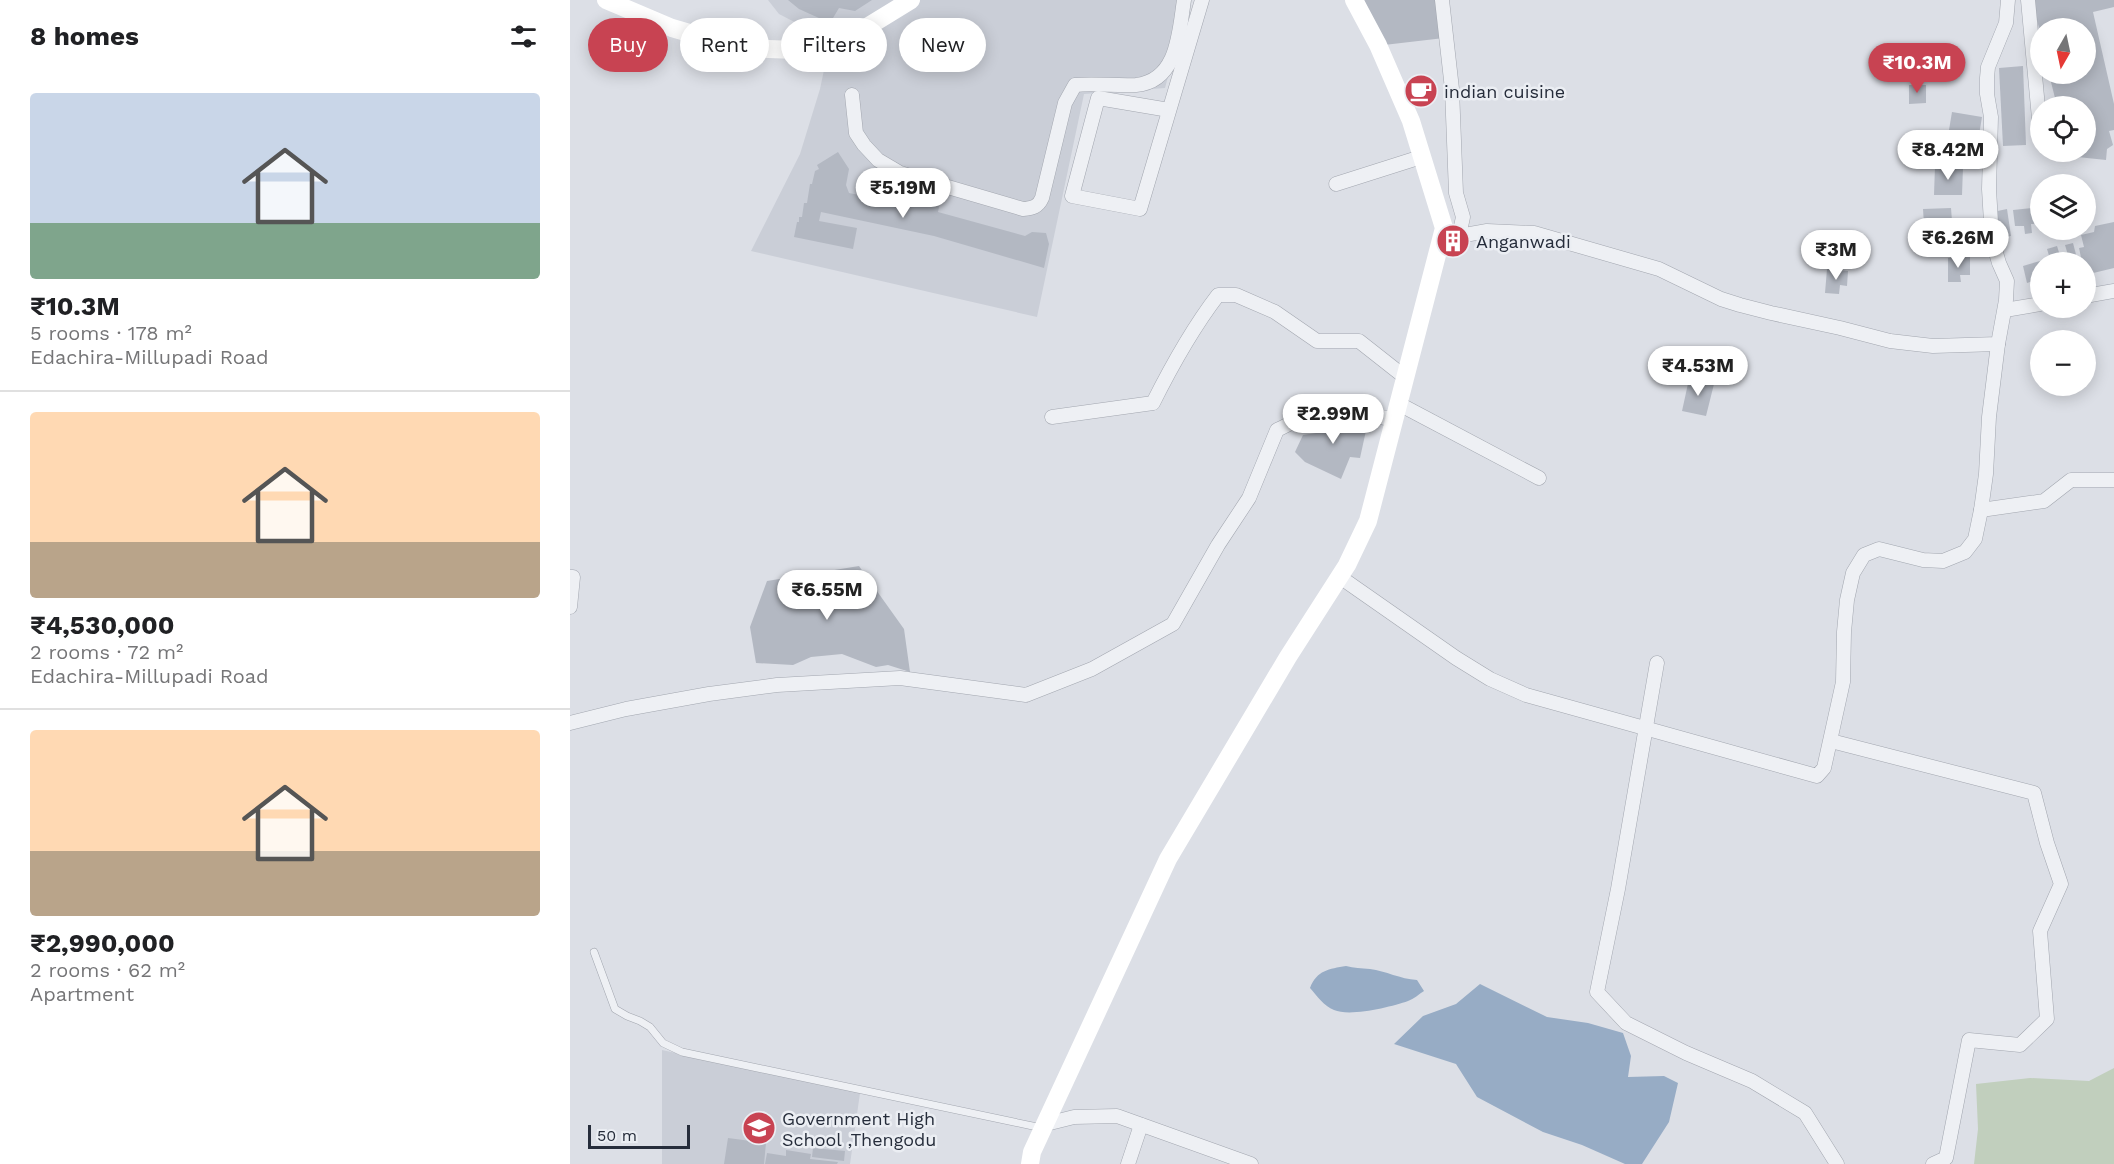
<!DOCTYPE html>
<meta charset="utf-8">
<style>
:root{--surface:#fff;--page:#f6f6f6;--text:#202124;--muted:#757577;--line:#e0e0e0;--accent:#c84352}
body{margin:0;font-family:"Work Sans",sans-serif;background:var(--page);color:var(--text);height:100vh;display:flex;flex-direction:column;font-size:22px;white-space:nowrap}
*{box-sizing:border-box;margin:0}
p{font-size:20px;color:var(--muted)}
.icon{flex:none;width:33px;height:33px;fill:none;stroke:currentColor;stroke-width:2;stroke-linecap:round;stroke-linejoin:round}
.map{position:relative;flex:1;overflow:hidden}
.details{display:flex;flex-direction:column;background:var(--surface);width:570px}
.details>*{flex:none}
.hud{position:absolute;left:18px;top:18px;width:570px;height:54px;display:flex;gap:12px}
.needle{width:39px;rotate:189deg}
.tools{position:absolute;left:1460px;top:18px;display:grid;gap:12px}
.tools a{display:grid;place-items:center;width:66px;height:66px;border-radius:50%;background:var(--surface);box-shadow:0 3px 15px #0003;font-size:30px}
.scale{position:absolute;left:18px;bottom:15px;width:102px;box-sizing:border-box;padding-left:6px;border:3px solid #262d3b;border-top:0;font-size:16px;line-height:21px;white-space:nowrap;color:#262d3b;-webkit-text-stroke:4px #ebeef3;paint-order:stroke}
.price{position:absolute;translate:-50% -51px;padding:0 14px;border-radius:21px;background:#fff;color:#222;font-size:20px;line-height:39px;filter:drop-shadow(0 2px 3px #0008)}
.price::after{content:'';position:absolute;left:50%;top:36px;width:18px;height:14px;margin-left:-9px;background:inherit;clip-path:polygon(0 0,100% 0,50% 100%)}
.price.on{background:var(--accent);color:#fff}
ul{padding:0;list-style:none}
li{display:grid;align-content:center;gap:12px;height:318px;padding:0 30px}
li+li{border-top:2px solid var(--line)}
li span{display:grid;place-items:center;height:186px;border-radius:6px;color:#555}
li>.icon{margin-inline-start:auto}
span .icon{width:108px;height:108px;fill:#fffc;stroke-width:1}
li b{font-size:26px}
h2{display:flex;justify-content:space-between;align-items:center;height:72px;padding:0 30px;font-size:26px}
.tag{padding:0 21px;border-radius:27px;background:var(--surface);box-shadow:0 3px 15px #0003;font-size:21px;line-height:54px}
.tag.on{background:var(--accent);color:#fff}
main{display:flex;flex:1;min-height:0}
.map>svg:first-child{display:block}
.built{fill:#caced7}
.green{fill:#c1cfbd}
.water{fill:#97acc5}
.building{fill:#b3b8c2}
.lines{fill:none;stroke-linecap:round;stroke-linejoin:round}
.service-casing{stroke:#a2a6af;stroke-width:8}
.minor-casing{stroke:#a2a6af;stroke-width:15}
.service{stroke:#eef0f4;stroke-width:7}
.minor{stroke:#eef0f4;stroke-width:14}
.secondary{stroke:#fff;stroke-width:18}
.labels{text-anchor:middle;dominant-baseline:central;stroke-width:5;stroke-linejoin:round;paint-order:stroke}
.poi-label{font-size:18px;fill:#262d3b;stroke:#ebeef3;text-anchor:start}
</style>
<main>
<section class="details">
<h2>8 homes<svg class="icon" aria-label="filters" viewBox="0 0 24 24"><path d="M4 7h16M4 17h16"/><circle cx="9" cy="7" r="2"/><circle cx="15" cy="17" r="2"/></svg></h2>
<ul>
<li><span style="background:linear-gradient(#c9d6e8 70%,#7fa58c 0)"><svg class="icon" aria-label="home" viewBox="0 0 24 24"><path d="M3 11l9-7 9 7M6 9v11h12V9"/></svg></span><div><b>₹10.3M</b><p>5 rooms · 178 m²</p><p>Edachira-Millupadi Road</p></div></li>
<li><span style="background:linear-gradient(#ffd9b3 70%,#b9a48a 0)"><svg class="icon" aria-label="home" viewBox="0 0 24 24"><path d="M3 11l9-7 9 7M6 9v11h12V9"/></svg></span><div><b>₹4,530,000</b><p>2 rooms · 72 m²</p><p>Edachira-Millupadi Road</p></div></li>
<li><span style="background:linear-gradient(#ffd9b3 65%,#b9a48a 0)"><svg class="icon" aria-label="home" viewBox="0 0 24 24"><path d="M3 11l9-7 9 7M6 9v11h12V9"/></svg></span><div><b>₹2,990,000</b><p>2 rooms · 62 m²</p><p>Apartment</p></div></li>
</ul>
</section>
<div class="map">
<svg width="1544" height="1164" viewBox="0 0 1544 1164">
<rect width="100%" height="100%" fill="#dcdfe6"/>
<g class="built">
<path d="M198,0H327L269,35L238,29L209,14Z"/>
<path d="M338,0H618L595,88L514,94L467,317L181,251L230,154L250,89L258,51Z"/>
<path d="M92,1050L290,1093L280,1164H92Z"/>
</g>
<path class="green" d="M1544,1068V1164H1404L1408,1129L1406,1084L1460,1078L1519,1081Z"/>
<g class="water">
<path d="M776,966C784,968 791,968 800,969C816,971 830,979 847,980L854,991C849,994 844,999 838,1001C821,1007 780,1017 764,1010C754,1006 747,996 740,988C747,970 759,969 776,966Z"/>
<path d="M910,984L977,1017L1018,1023L1053,1033L1061,1056L1058,1077L1094,1076L1108,1083L1099,1122L1072,1164H1055L1012,1145L973,1132L907,1097L886,1064L824,1044L853,1016L886,1004Z"/>
</g>
<g class="building">
<path d="M218,0H302L285,11L269,8L260,23L229,9Z"/>
<path d="M794,0H869L874,38L814,45Z"/>
<path d="M1462,0H1544V7L1523,12L1544,104V130L1539,131L1543,145L1537,149L1536,160L1498,156L1497,152H1515V106H1487L1479,74H1515V28H1469Z"/>
<path d="M1453,66L1456,145L1433,146L1429,68Z"/>
<path d="M1339,85H1356V103L1339,104Z"/>
<path d="M1382,112L1412,117L1407,147L1377,142Z"/>
<path d="M268,152L279,169L276,185L279,193L337,205L340,188L368,193L367,196L371,197L368,212L455,236L462,232L476,233L479,244L474,268L364,236L251,212L249,221L287,228L283,249L224,237L227,222H229V217H232L234,203H237L240,184H242L245,171L249,169L247,165Z"/>
<path d="M1365,166L1393,167L1392,195H1364Z"/>
<path d="M1381,208L1382,221L1392,220L1393,239L1355,240L1353,209Z"/>
<path d="M1462,208L1464,224H1461L1462,233L1455,234L1454,226H1445L1443,210Z"/>
<path d="M1437,209L1441,236L1422,239L1418,213Z"/>
<path d="M1544,222V268L1515,275V262H1512L1509,248L1514,247L1511,235L1524,232L1525,226Z"/>
<path d="M1503,243L1508,262H1500L1495,245Z"/>
<path d="M1487,246L1492,262H1481L1477,249Z"/>
<path d="M1400,257V275H1390L1391,282H1378V258Z"/>
<path d="M1470,261V279L1457,283L1453,266Z"/>
<path d="M1257,269L1278,271L1277,286L1270,285L1269,294L1255,293Z"/>
<path d="M1119,379L1144,384L1136,416L1112,411Z"/>
<path d="M754,416L775,417L797,426L790,458L780,457L771,479L735,462L725,452L733,435L746,433Z"/>
<path d="M289,566L334,629L340,672L318,665L306,667L272,654L241,657L223,665L186,663L180,627L197,581Z"/>
<path d="M158,1138L196,1143L194,1164H154Z"/>
<path d="M243,1148L275,1151L274,1161L242,1157Z"/>
<path d="M216,1150L241,1154L240,1159L268,1162L267,1164H195L197,1153L216,1156Z"/>
</g>
<g class="lines">
<defs>
<path id="service" d="M24,952L45,1009L57,1016L70,1021L80,1027L93,1043L112,1052L472,1128"/>
<g id="minor">
<path d="M872,0L882,89L886,193L893,217L889,236L884,233"/>
<path d="M1458,0L1470,129"/>
<path d="M282,95L286,133L294,145L308,160L330,173L453,209C463,208 468,207 472,198L495,103L505,85C525,83 545,86 566,85C608,81 609,32 614,0"/>
<path d="M599,110L528,98L502,196L570,209L632,0"/>
<path d="M766,184L851,157"/>
<path d="M889,236L917,231L964,233L1089,269L1151,299L1170,305L1201,313L1270,328L1320,341L1363,346L1428,344L1436,300L1437,281L1429,263L1422,239L1419,189L1421,117L1417,94V78L1418,67L1436,23L1438,0"/>
<path d="M1515,296L1544,291"/>
<path d="M1435,310L1470,304"/>
<path d="M829,404L969,478"/>
<path d="M482,417L583,403C602,365 622,329 648,295H666L705,312L747,341H789L836,378"/>
<path d="M1411,510L1474,501L1501,480H1544"/>
<path d="M0,577H3L0,607"/>
<path d="M770,577L886,658L920,679L956,695L1247,776L1254,768L1273,682L1274,632L1277,600L1283,573L1294,555L1309,549L1353,560L1373,561L1395,552L1405,539L1411,510L1416,474L1419,417L1428,344"/>
<path d="M1087,663L1048,889L1027,992L1056,1023L1116,1053L1182,1081L1235,1113L1267,1164"/>
<path d="M0,723L56,709L139,694L207,685L330,678L456,695L522,669L603,624L648,545L679,498L707,430C728,420 754,403 779,409C794,412 809,417 825,420"/>
<path d="M1261,741L1464,793L1477,843L1491,884L1470,931L1477,1019L1450,1045L1399,1040L1376,1158L1363,1164"/>
<path d="M476,1124L504,1117L547,1116L681,1164"/>
<path d="M558,1164L571,1125"/>
</g>
</defs>
<use href="#service" class="service-casing"/>
<use href="#minor" class="minor-casing"/>
<use href="#service" class="service"/>
<use href="#minor" class="minor"/>
<g class="secondary">
<path d="M36,0L102,28L171,48L253,51H258L341,0"/>
<path d="M460,1164L462,1152L598,859L718,657L777,565L798,521L874,228L841,121L808,45L784,0"/>
</g>
</g>
<defs>
<symbol id="cafe-disc" viewBox="-11 -11 22 22"><circle r="9.5" fill="#c84352" stroke="#ebeef3"/><path d="M-5.5-4.5H6V0H3Q3 3.5 0 3.5H-2.5Q-5.5 3.5-5.5 0ZM3-3.2v2h1.7v-2ZM-6 4.5H4V6H-6Z" fill="#fff"/></symbol>
<symbol id="building-disc" viewBox="-11 -11 22 22"><circle r="9.5" fill="#c84352" stroke="#ebeef3"/><path d="M-4-6H4V6H1V3H-1V6H-4ZM-2.5-4.3h1.7v1.8h-1.7ZM.8-4.3h1.7v1.8H.8ZM-2.5-1h1.7V.8h-1.7ZM.8-1h1.7V.8H.8Z" fill="#fff"/></symbol>
<symbol id="school-disc" viewBox="-11 -11 22 22"><circle r="9.5" fill="#c84352" stroke="#ebeef3"/><path d="M0-5L7-2L0 1L-7-2ZM-4 1L0 2.5L4 1V4Q0 6-4 4Z" fill="#fff"/></symbol>
</defs>
<g fill-rule="evenodd">
<use href="#cafe-disc" x="832" y="72" width="38" height="38"/>
<use href="#building-disc" x="864" y="222" width="38" height="38"/>
<use href="#school-disc" x="170" y="1109" width="38" height="38"/>
</g>
<g class="labels">
<g class="poi-label">
<text x="874" y="91">indian cuisine</text>
<text x="906" y="241">Anganwadi</text>
<text x="212" y="1118">Government High<tspan x="212" dy="21">School ,Thengodu</tspan></text>
</g>
</g>
</svg>
<div class="tools">
<a><svg class="needle" viewBox="-14 -14 28 28"><path d="M0-13l5 13h-10z" fill="#e53935"/><path d="M0 13l5-13h-10z" fill="#757577"/></svg></a>
<a><svg class="icon" aria-label="locate" viewBox="0 0 24 24"><circle cx="12" cy="12" r="6"/><path d="M12 2v4M12 18v4M2 12h4M18 12h4"/></svg></a>
<a><svg class="icon" aria-label="layers" viewBox="0 0 24 24"><path d="M12 4l9 5-9 5-9-5zM3 14l9 5 9-5"/></svg></a>
<a>+</a>
<a>−</a>
</div>
<div class="scale">50 m</div>
<b class="price on" style="left:1347px;top:94px">₹10.3M</b>
<b class="price" style="left:1378px;top:181px">₹8.42M</b>
<b class="price" style="left:333px;top:219px">₹5.19M</b>
<b class="price" style="left:1388px;top:269px">₹6.26M</b>
<b class="price" style="left:1266px;top:281px">₹3M</b>
<b class="price" style="left:1128px;top:397px">₹4.53M</b>
<b class="price" style="left:763px;top:445px">₹2.99M</b>
<b class="price" style="left:257px;top:621px">₹6.55M</b>
<div class="hud">
<a class="tag on">Buy</a>
<a class="tag">Rent</a>
<a class="tag">Filters</a>
<a class="tag">New</a>
</div>
</div>
</main>
